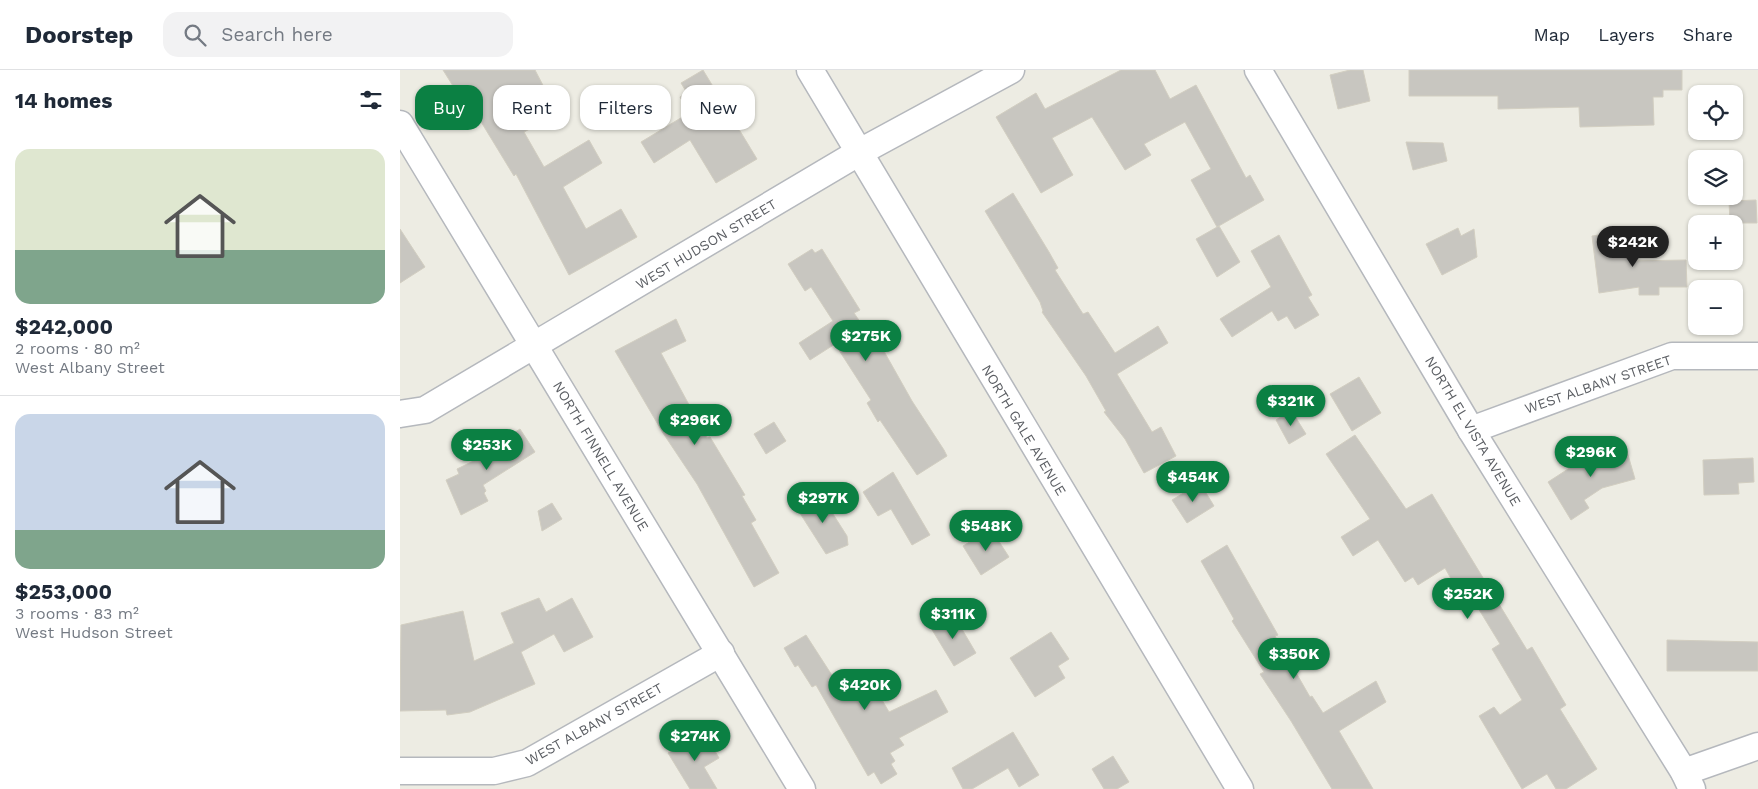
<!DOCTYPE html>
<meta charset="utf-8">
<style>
:root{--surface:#fff;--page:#f2f2f3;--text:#1f2937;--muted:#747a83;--line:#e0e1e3;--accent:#0b8043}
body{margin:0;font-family:"Work Sans",sans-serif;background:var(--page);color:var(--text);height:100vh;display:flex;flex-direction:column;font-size:19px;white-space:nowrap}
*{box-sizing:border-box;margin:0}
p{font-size:16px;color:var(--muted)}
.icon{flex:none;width:28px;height:28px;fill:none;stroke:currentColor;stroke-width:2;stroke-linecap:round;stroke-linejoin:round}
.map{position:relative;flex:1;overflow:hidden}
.drawer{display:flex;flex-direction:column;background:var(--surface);width:400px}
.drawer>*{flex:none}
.banner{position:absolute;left:15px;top:15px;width:475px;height:45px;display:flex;gap:10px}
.tools{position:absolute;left:1288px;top:15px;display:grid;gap:10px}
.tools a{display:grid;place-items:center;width:55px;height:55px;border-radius:10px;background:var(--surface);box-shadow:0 1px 4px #0004;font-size:25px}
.price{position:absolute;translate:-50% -42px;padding:0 11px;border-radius:18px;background:var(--accent);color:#fff;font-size:16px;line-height:32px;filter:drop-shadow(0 1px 2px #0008)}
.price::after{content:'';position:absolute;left:50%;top:30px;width:15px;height:11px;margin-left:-8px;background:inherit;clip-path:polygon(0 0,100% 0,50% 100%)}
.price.on{background:#222;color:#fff}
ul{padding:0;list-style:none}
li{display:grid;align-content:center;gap:10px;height:265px;padding:0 15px}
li+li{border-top:1px solid var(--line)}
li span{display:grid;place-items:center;height:155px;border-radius:15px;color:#555}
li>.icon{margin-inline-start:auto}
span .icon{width:90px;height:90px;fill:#fffc;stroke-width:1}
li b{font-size:21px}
h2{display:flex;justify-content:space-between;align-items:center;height:60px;padding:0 15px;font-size:21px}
.pill{padding:0 18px;border-radius:15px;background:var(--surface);box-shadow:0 1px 4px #0004;font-size:18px;line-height:45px}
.pill.on{background:var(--accent);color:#fff}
header{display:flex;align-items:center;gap:30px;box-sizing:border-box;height:70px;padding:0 25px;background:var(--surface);border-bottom:1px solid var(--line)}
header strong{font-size:24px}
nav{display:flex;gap:28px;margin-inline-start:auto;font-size:18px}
.search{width:350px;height:45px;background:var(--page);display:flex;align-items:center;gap:12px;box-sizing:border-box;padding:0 18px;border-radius:15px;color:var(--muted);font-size:19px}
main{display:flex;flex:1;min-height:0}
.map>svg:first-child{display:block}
.building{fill:#c8c6c0;stroke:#d2cec1}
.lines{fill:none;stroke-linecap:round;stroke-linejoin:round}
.minor-casing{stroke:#b5b8bd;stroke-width:29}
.minor{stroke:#fff;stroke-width:26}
.labels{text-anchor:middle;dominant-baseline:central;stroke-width:4;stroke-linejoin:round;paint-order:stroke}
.street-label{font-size:14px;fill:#5b5e63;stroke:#fff}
</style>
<header>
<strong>Doorstep</strong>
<div class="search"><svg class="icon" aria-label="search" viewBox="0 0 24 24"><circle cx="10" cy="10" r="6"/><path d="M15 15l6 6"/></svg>Search here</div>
<nav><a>Map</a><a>Layers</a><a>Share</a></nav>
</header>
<main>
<section class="drawer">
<h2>14 homes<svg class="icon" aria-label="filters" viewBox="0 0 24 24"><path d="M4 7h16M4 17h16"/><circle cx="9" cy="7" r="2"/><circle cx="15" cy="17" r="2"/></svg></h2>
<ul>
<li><span style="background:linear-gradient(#dfe7d0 65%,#7fa58c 0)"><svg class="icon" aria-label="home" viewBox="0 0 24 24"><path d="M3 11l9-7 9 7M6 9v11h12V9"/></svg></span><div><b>$242,000</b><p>2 rooms · 80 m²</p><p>West Albany Street</p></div></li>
<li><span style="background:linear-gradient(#c9d6e8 75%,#7fa58c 0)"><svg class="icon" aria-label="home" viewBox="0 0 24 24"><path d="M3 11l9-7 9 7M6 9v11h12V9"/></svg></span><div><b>$253,000</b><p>3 rooms · 83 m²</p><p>West Hudson Street</p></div></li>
</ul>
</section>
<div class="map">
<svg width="1358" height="719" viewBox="0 0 1358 719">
<rect width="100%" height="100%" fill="#edece3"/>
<g class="building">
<path d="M43,0H135L158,44L124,62L144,97L189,70L202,93L163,117L186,159L221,139L237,167L169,205L116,104L114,106L72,37L68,40Z"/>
<path d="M303,0L357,89L316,113L290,70L254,93L241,72L289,43L280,27L287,23L281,13Z"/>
<path d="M721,0H755L770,29L796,15L846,108L850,105L864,130L817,157L791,110L811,99L785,52L744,74L751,85L725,100L692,47L652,68L673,105L641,123L596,47L636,23L645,39Z"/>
<path d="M950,0H963L970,31L938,39L930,5Z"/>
<path d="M1009,0H1282V20H1263V27H1253L1254,55L1180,57L1179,37L1098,39V26H1009Z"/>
<path d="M1006,72L1043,73L1047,91L1013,100Z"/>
<path d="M613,123L649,182L658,198L655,200L683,244L688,242L715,283L758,256L768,273L717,304L752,362L761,357L776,386L744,403L725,369L704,342L706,341L686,306L642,242L643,241L640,232L585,141Z"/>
<path d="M1356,130L1357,153H1330L1329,131Z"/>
<path d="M819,156L840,192L817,207L796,169Z"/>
<path d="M1058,158L1061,166L1074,159L1077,187L1042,205L1026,174Z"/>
<path d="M0,159L25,197L0,213Z"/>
<path d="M1225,161L1229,191L1286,190L1287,217H1259V225H1239V217L1199,223L1192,166Z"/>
<path d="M879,165L912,225L908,227L919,245L895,259L887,246L878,251L872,241L832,267L820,249L871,217L851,181Z"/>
<path d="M412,179L415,183L422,179L460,240L454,243L478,278L481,276L512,331L544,380L547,386L517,405L480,350L478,352L467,333L471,330L435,274L410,290L399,273L433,251L411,217L405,221L388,194Z"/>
<path d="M276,249L286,271L261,283L307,368L310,367L345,425L342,426L356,450L351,453L379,503L354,517L297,414L263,363L215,281Z"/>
<path d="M959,307L981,343L952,361L930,324Z"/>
<path d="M891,340L906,364L889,374L876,350Z"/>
<path d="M374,352L386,371L366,384L354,364Z"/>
<path d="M120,359L135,382L83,415L86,421L84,423L88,431L61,445L46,410L59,404L57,399L94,381L91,377Z"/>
<path d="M955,365L1006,439L1032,424L1127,580L1132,577L1166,635L1160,639L1197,699L1166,719H1156L1147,704L1122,719L1079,646L1094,637L1100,645L1122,630L1092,579L1100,574L1061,510L1054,514L1045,498L1018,515L1013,507L1005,512L978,470L953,486L941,467L970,449L926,384Z"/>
<path d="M1215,376L1217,381L1226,378L1235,409L1202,418L1184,430L1189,438L1171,450L1148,412L1196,381Z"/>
<path d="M1353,388L1354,412L1338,413L1339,424L1304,425L1303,390Z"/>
<path d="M493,402L530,465L512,475L491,439L478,446L463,422Z"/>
<path d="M800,413L814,436L787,453L772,430Z"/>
<path d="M419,422L447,466L448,475L426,484L396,437Z"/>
<path d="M152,433L162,449L142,461L138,441Z"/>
<path d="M591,459L609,487L581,505L563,476Z"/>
<path d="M827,475L878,565L875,566L910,627L912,626L923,643L976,611L986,632L939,661L973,719H932L891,651L860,604L864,602L832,551L834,549L801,491Z"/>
<path d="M139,528L146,542L172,528L193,567L164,582L154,564L121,582L135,614L70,642L47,645L46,640L0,641L1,555L63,541L74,591L114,573L101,543Z"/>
<path d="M553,544L576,583L554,596L531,558Z"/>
<path d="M651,562L669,589L658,596L665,608L635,627L610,588Z"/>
<path d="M406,565L437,613L446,608L448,612L464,604L468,612L471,611L489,642L536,620L548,642L499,668L504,675L490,683L495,691L491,694L497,704L481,714L474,702L468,706L416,615L412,617L398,595L395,597L384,578Z"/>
<path d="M1267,570L1358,572V601H1267Z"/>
<path d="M304,662L319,688L304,697L317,719H290L268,683Z"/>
<path d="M613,662L639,705L619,717L608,698L572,719H563L552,698Z"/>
<path d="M713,686L729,712L717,719H704L692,699Z"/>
</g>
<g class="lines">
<defs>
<g id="minor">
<path d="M410,0L840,719"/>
<path d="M858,0L1071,360L1284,702L1292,719"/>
<path d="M0,54L402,719"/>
<path d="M0,344L25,340L458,83L611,0"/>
<path d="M1071,360L1272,286H1358"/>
<path d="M0,701H94L127,693L321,583"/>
<path d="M1284,702L1358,676"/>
</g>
</defs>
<use href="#minor" class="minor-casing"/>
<use href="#minor" class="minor"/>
</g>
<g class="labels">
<g class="street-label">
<text transform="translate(306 174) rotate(-31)">WEST HUDSON STREET</text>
<text transform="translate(1198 314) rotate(-19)">WEST ALBANY STREET</text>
<text transform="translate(624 360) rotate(59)">NORTH GALE AVENUE</text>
<text transform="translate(1073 361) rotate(59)">NORTH EL VISTA AVENUE</text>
<text transform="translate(201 386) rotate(59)">NORTH FINNELL AVENUE</text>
<text transform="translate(194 654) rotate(-29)">WEST ALBANY STREET</text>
</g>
</g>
</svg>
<div class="tools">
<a><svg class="icon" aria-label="locate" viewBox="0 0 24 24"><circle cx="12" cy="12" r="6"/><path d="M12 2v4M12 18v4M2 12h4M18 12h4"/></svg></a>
<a><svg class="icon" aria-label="layers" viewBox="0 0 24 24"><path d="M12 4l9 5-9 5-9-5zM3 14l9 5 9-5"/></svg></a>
<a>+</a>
<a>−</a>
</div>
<b class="price on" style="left:1233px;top:198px">$242K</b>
<b class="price" style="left:466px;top:292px">$275K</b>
<b class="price" style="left:891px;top:357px">$321K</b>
<b class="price" style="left:295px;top:376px">$296K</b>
<b class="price" style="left:87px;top:401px">$253K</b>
<b class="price" style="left:1191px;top:408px">$296K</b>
<b class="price" style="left:793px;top:433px">$454K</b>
<b class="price" style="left:423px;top:454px">$297K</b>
<b class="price" style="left:586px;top:482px">$548K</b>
<b class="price" style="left:1068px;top:550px">$252K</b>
<b class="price" style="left:553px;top:570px">$311K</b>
<b class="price" style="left:894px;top:610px">$350K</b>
<b class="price" style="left:465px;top:641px">$420K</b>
<b class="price" style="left:295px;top:692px">$274K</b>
<div class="banner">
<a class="pill on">Buy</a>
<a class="pill">Rent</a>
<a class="pill">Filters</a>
<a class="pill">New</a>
</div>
</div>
</main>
